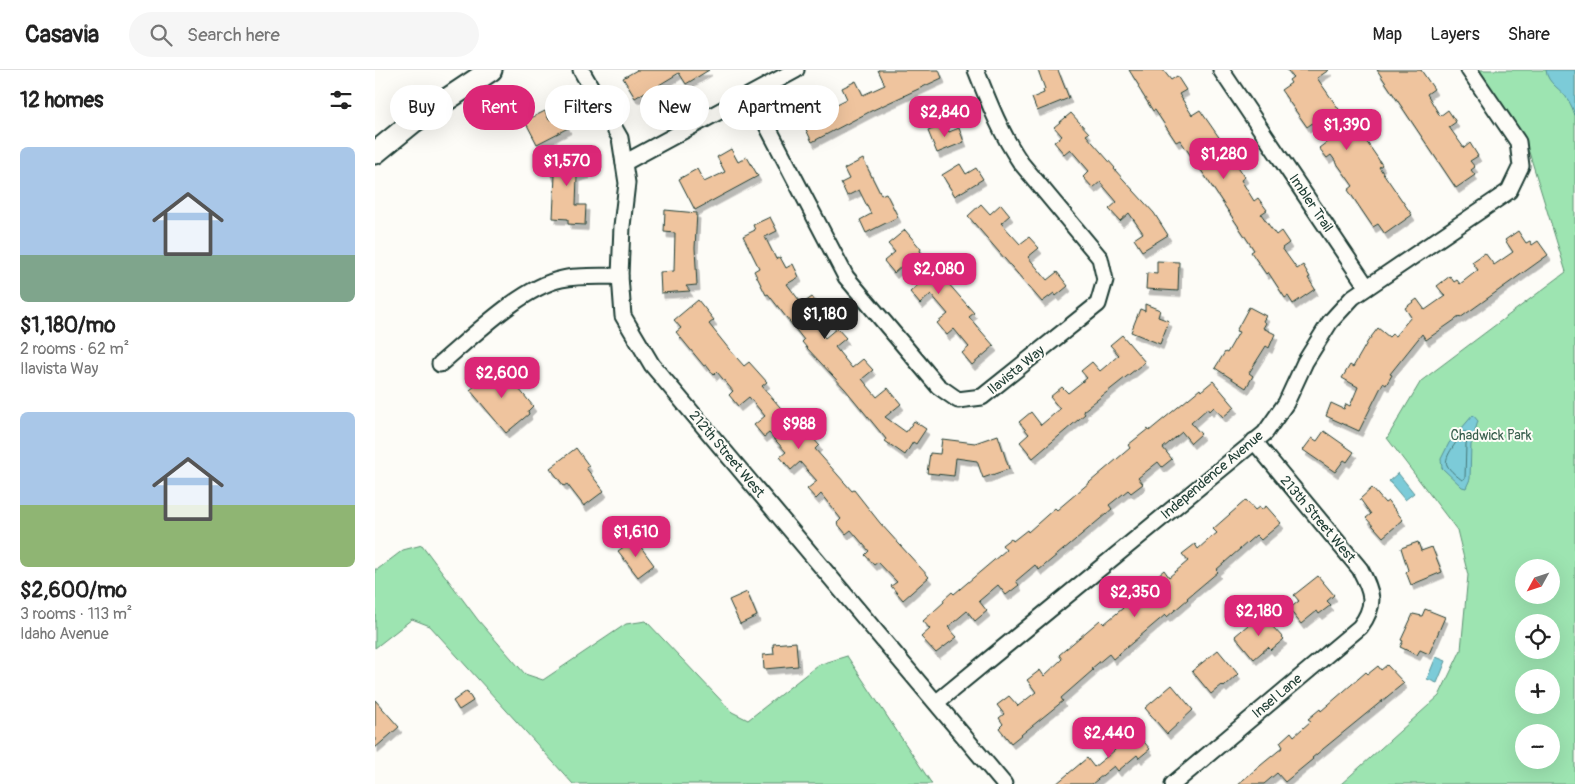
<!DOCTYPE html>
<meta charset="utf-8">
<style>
:root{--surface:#fff;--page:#f6f6f6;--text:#222;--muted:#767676;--line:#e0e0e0;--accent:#db2777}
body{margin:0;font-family:Pangolin,sans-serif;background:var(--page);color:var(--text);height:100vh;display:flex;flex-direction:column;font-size:19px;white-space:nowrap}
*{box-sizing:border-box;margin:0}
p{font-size:16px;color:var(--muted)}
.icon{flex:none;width:28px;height:28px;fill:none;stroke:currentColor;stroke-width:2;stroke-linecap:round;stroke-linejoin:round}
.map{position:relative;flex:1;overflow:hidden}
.details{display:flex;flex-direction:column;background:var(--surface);width:375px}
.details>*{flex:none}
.banner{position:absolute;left:15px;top:15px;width:475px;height:45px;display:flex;gap:10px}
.needle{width:32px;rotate:230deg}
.controls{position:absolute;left:1140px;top:489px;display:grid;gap:10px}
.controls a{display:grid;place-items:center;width:45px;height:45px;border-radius:50%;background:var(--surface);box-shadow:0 5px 20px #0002;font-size:25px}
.price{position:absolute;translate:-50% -42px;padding:0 11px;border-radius:10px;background:var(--accent);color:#fff;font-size:16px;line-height:32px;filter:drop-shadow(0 1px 2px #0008)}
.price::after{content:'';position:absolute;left:50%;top:30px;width:15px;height:11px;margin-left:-8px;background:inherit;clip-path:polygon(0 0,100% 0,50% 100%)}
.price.current{background:#222;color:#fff}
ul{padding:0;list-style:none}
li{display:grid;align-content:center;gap:10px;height:265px;padding:0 20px}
li span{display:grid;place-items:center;height:155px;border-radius:8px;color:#555}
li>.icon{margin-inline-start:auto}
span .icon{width:90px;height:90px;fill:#fffc;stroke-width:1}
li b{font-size:21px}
h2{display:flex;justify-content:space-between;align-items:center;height:60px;padding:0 20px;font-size:21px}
.chip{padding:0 18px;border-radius:22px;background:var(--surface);box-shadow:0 5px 20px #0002;font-size:18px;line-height:45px}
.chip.current{background:var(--accent);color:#fff}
header{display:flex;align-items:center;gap:30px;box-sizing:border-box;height:70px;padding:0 25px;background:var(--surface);border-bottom:1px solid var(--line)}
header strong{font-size:24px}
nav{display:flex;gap:28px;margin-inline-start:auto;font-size:18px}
.search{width:350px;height:45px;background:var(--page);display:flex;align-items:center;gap:12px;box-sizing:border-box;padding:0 18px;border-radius:28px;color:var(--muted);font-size:19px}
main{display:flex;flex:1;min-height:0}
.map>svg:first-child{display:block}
.green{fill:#9de4b1;stroke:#5e9072;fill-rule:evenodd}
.water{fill:#7ccbd8;stroke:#579296}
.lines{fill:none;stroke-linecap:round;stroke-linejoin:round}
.shore{stroke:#447676;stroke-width:1}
.building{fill:#efc49e;stroke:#1f3d34;filter:url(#shadow)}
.minor-casing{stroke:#1f3d34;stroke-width:19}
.secondary-casing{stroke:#1f3d34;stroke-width:25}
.minor{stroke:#fdfcf7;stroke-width:15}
.secondary{stroke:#fdfcf7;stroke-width:21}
.labels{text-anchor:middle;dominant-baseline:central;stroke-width:4;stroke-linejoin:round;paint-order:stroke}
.street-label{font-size:14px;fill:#1f3d34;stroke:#fdfcf7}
.park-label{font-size:14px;fill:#385e4d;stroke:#fdfcf7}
</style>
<header>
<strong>Casavia</strong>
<div class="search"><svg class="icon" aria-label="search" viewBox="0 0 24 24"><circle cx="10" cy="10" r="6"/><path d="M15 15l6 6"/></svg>Search here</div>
<nav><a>Map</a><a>Layers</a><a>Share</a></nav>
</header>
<main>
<section class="details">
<h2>12 homes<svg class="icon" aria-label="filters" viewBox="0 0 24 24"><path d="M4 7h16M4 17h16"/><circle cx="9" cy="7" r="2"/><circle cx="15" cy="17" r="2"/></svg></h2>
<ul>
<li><span style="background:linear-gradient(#a9c7e8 70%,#7fa58c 0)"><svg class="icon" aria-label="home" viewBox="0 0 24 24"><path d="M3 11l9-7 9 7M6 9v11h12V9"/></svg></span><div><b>$1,180/mo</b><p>2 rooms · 62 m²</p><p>Ilavista Way</p></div></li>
<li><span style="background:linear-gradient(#a9c7e8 60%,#8fb573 0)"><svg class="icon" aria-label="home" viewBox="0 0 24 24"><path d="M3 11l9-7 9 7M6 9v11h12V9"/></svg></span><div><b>$2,600/mo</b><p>3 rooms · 113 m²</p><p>Idaho Avenue</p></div></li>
</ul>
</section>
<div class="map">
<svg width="1200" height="714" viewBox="0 0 1200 714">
<defs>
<filter id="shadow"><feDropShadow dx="3" dy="5.5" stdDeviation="0" flood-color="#0004"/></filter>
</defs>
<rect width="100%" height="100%" fill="#fdfcf7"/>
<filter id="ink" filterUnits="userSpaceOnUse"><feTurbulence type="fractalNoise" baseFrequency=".02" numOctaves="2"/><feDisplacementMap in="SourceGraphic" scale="10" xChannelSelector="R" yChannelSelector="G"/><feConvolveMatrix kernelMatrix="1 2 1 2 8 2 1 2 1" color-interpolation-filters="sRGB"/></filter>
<g filter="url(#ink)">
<g class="green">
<path d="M1102,0H1200V714H966L1064,626L1086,580L1093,505L1082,460L1012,368L1046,311L1191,202L1154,82ZM1149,498H1176V525H1149ZM1149,552H1176V580H1149ZM1149,608H1176V635H1149ZM1149,662H1176V690H1149Z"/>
<path d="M47,475L103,550L150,604L168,610L251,554L271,551L357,642L373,650L443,595L472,586L557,714H198L55,556L37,549L0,578V499H3L28,480Z"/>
</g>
<g class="water">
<path d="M1171,0H1200V45C1198,40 1196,34 1193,30C1187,19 1172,14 1171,0Z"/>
<path d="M1098,345L1103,351L1096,375L1095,409L1091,418L1087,417L1067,398L1066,389L1074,373Z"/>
<path d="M1023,403L1039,423L1030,430L1014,411Z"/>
<path d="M1061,587L1071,591L1062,613L1052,609Z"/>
</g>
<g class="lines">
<path class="shore" d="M1089,362H1092L1094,364L1091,374L1090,408L1087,410C1083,407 1075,401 1072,395C1068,387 1084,369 1089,362Z"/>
</g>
<g class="building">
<path d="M262,0H334L311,14L304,3L284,15L290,25L276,33L270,22L260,28L248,8Z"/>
<path d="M503,0H564L567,8L496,41L437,72L428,53L440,47L434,35L447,29L452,39L472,29L467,18L481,11L488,25L510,15Z"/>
<path d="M663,0H683L694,28L662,41L657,28L669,23L668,20L670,19Z"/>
<path d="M754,0H788L796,10L802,6L811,20L804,24L817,45L825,40L848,73L842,77L857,98L862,95L870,107L866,110L879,131L883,128L892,140L886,144L901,165L906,161L914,173L907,178L922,199L928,195L935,207L933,208L940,219L918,234L913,226L910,228L893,202L891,204L876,182L879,180L830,106L805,70L801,72L780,40L778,41L763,17L764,16Z"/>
<path d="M912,0H954L942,8L975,55L987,70L989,68L1002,87L1007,95L1004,97L1037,145L1010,164L1003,154L998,157L973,120L978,116L956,85L952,88L944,78L956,69L943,49L932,57L906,20L916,13L914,10L918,7Z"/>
<path d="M1002,0H1046L1059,19L1052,24L1065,46L1073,40L1081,52L1074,57L1089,78L1095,73L1103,86L1095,91L1100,97L1096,100L1100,105L1081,118Z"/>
<path d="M170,41L174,50L186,44L193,58L162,74L150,51Z"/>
<path d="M696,43L714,63L711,65L740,98L739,99L779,143L793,165L767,181L759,169L768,163L754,143L745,151L734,139L742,132L725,112L718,118L708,107L714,101L695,79L689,84L679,72L687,66L679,57Z"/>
<path d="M570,54L574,62L584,58L589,72L562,83L553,61Z"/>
<path d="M356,79L363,92L372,87L383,106L320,140L304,109L322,99L329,112L350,102L342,87Z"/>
<path d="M191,82L193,88L205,84L212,103L202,106L201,135H211L210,155L193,154V149L178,148L180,105L176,106L170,89Z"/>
<path d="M488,89L506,125L511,123L523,147L491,163L485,150L496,144L484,120L472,126L466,113L474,109L469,99Z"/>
<path d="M585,94L591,104L601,98L608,109L580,126L567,105Z"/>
<path d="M606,134L615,144L626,134L635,145L626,153L645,174L654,167L664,178L653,187L672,210L682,202L693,216L681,226L679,223L667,232L593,146Z"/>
<path d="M290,140L322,143L320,178L322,215L311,216L315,221L286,223L285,202L299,201L300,163L289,162Z"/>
<path d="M395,147L402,161L390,167L401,189L405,187L411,198L418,194L424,207L412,214L427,234L437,227L445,238L433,247L450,268L462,258L471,268L460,277L477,298L488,289L498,300L487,309L502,327L513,318L526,334L510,347L531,362L539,351L551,359L541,374L538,372L530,385L510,371L511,369L470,319L432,278L427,272L429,270L393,224L391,225L379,201L384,198L368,166L380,160L378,155Z"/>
<path d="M530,160L546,179L545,181L599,243L594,247L619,276L597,295L587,283L594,277L579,259L572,265L562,253L573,244L556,224L545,234L535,222L545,213L529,194L519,203L509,191L520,182L513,174Z"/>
<path d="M1143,161L1151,173L1155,171L1157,175L1163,171L1173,185L1085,248L1084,247L1051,270L1047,264L1015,304L1017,305L1011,315L1008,313L984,361L951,346L956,333L969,339L971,334L975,336L983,317L967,308L975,295L978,297L993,271L1003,258L1014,267L1017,264L1020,266L1036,247L1030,238L1042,229L1050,240L1070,226L1062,216L1075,206L1079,212L1082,210L1085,214L1103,200L1097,192L1110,183L1119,195L1138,182L1130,170Z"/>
<path d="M782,191L804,192L803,221L771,219L772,203L782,204Z"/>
<path d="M323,230L339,250L334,254L354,279L369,296L374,292L392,312L387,316L423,358L427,355L444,375L440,379L477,421L479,420L505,453L554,507L528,530L516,516L522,512L503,492L499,495L490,485L494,481L476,460L471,464L462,453L466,449L446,424L441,429L432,419L442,411L425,392L416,400L405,387L411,382L394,363L389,367L379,355L390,346L374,327L363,336L354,325L358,321L342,302L339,305L331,295L329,296L301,262L306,258L299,250Z"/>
<path d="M770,234L785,240L783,247L794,251L785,274L756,262L765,239L770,241Z"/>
<path d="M874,237L891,246L888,251L891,253L888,258L900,264L894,278L891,276L874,303L878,306L871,318L840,298L850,282L852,283L864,262L861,261Z"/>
<path d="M747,265L770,292L708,341L710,344L658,388L645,372L654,364L644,352L656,342L666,355L685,339L675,327L687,317L693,323L712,308L706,301L717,292L725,301L744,285L735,275Z"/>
<path d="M126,297L158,336L153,341L154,344L131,363L95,320L118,301L120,302Z"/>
<path d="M838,311L860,337L848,347L839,337L835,341L833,338L816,353L826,364L816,373L807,362L788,378L797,389L787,397L783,392L763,408L768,414L756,423L753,420L734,435L737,439L664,500L660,495L641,511L644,515L631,525L623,515L604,531L612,541L600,551L592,541L573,557L582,567L561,583L546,567L555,559L548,551L569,532L568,530L577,522L579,524L631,480L627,475L636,468L638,471L652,460L653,462L680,438L682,440L755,378L753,375L773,359L774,361L825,319L826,321Z"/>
<path d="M949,361L979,382L972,392L969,390L960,402L928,380L937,368L942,371Z"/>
<path d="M623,365L634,399L608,408L602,391L581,388L579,406L552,403L555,383L565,384L567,369L600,373Z"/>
<path d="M201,378L214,396L211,398L229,421L209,436L192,414L189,416L175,398Z"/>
<path d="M997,418L1010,433L1013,431L1028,450L1008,467L991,448L996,444L985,429Z"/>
<path d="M871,430L880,440L884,437L886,440L891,436L906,453L886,470L881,465L841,500L843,502L812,528L813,529L792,547L790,545L738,589L734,584L716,599L718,600L686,628L688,631L636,673L624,658L628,654L624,648L629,644L622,635L634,626L643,636L661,622L652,610L665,600L669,606L687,589L684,585L725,550L729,554L748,538L745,534L757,525L764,533L783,517L777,510L789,500L794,507L813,491L807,484L820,474L823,479L833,470L842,463L838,459Z"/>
<path d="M260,469L279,495L263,507L243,481Z"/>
<path d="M1043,472L1046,481L1057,477L1067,502L1036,515L1031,502L1033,500L1026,478Z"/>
<path d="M943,506L959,525L952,531L956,535L944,544L942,541L926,554L914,539L924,531L919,525Z"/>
<path d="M372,522L382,546L365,554L354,530Z"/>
<path d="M1050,539L1070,547L1054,584L1045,580L1042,585L1025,577L1028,571L1026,570L1038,544L1047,546Z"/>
<path d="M886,544L909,569L896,580L893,577L879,589L860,566Z"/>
<path d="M421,572L423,596L389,599L388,585L399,584L398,574Z"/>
<path d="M843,580L863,604L849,617L847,615L836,624L817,601Z"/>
<path d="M1012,595L1029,613L937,688L938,689L910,712L902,703L889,714H863L908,677L905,672L916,662L919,666L936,651L933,649L945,639L946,641L991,602L993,604L1003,596L1006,600Z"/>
<path d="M797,615L818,640L792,664L770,638Z"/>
<path d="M92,621L98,631L84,640L78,631Z"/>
<path d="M0,630L24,657L0,678Z"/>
<path d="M755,655L775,679L764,688L762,685L743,701L739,696L717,714H681L712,688L719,697L740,680L734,672Z"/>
</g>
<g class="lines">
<defs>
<g id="minor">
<path d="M206,0L245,68L252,113L247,156L245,206L248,246L277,295L629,714"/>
<path d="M846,0L992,217"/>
<path d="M376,25L471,207L563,316L583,330L607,327L723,234L730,210L725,188L646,93C626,64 614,33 601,0"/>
<path d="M249,93L421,0"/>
<path d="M65,294C97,267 147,217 187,209C205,205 226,207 245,206"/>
<path d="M562,632L890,363L911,333L930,292L955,252L978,227L1134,121L1146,96L1143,72L1094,0"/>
<path d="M798,714L985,557C1002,534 997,522 985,499L879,371"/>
</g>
<path id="secondary" d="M0,83L38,52L116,0"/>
</defs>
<use href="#minor" class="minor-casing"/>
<use href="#secondary" class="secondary-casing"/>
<use href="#minor" class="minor"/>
<use href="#secondary" class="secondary"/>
</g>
</g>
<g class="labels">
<g class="street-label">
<text transform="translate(936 133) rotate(56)">Imbler Trail</text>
<text transform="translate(641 300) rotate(-39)">Ilavista Way</text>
<text transform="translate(352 384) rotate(50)">212th Street West</text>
<text transform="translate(837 405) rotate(-40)">Independence Avenue</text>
<text transform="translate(943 449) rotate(50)">213th Street West</text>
<text transform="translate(902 626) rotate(-40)">Insel Lane</text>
</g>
<g class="park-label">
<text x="1116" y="365">Chadwick Park</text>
</g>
</g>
</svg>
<div class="controls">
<a><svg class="needle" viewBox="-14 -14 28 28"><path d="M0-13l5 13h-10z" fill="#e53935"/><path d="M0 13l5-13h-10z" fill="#767676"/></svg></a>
<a><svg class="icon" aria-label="locate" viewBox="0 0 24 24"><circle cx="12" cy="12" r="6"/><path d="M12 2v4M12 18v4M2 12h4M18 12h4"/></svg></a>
<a>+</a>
<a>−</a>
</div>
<b class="price" style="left:570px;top:68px">$2,840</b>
<b class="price" style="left:972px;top:81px">$1,390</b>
<b class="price" style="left:849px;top:110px">$1,280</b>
<b class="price" style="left:192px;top:117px">$1,570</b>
<b class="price" style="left:564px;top:225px">$2,080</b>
<b class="price current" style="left:450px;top:270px">$1,180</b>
<b class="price" style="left:127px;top:329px">$2,600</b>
<b class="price" style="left:424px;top:380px">$988</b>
<b class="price" style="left:261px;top:488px">$1,610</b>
<b class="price" style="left:760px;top:548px">$2,350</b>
<b class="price" style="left:884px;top:567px">$2,180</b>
<b class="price" style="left:734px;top:689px">$2,440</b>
<div class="banner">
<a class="chip">Buy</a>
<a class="chip current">Rent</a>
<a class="chip">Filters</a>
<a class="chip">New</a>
<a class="chip">Apartment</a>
</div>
</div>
</main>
